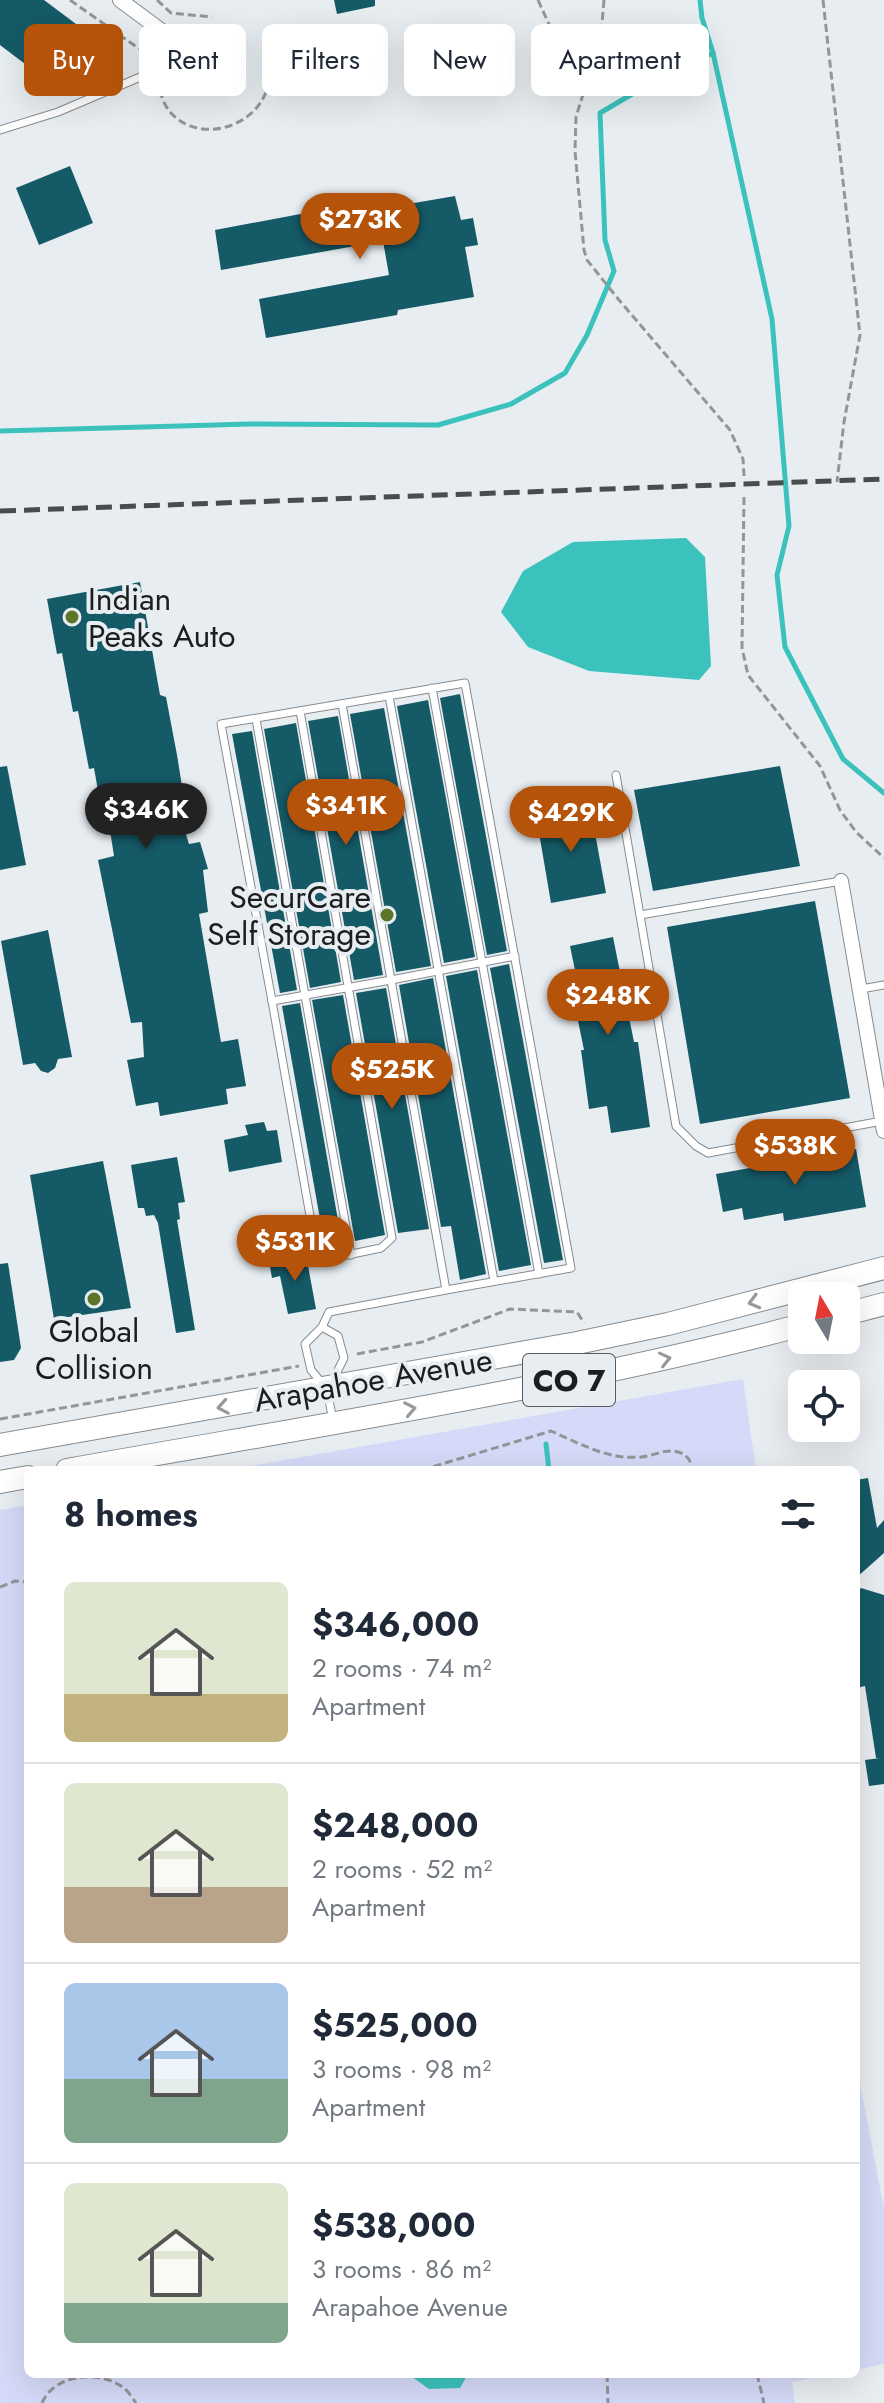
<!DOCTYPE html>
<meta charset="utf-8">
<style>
:root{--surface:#fff;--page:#f6f6f7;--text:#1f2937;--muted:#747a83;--line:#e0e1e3;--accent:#b45309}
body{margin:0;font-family:Jost,sans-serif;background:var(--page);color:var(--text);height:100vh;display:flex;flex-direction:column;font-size:30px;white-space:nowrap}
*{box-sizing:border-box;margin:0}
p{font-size:26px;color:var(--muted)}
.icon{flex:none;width:44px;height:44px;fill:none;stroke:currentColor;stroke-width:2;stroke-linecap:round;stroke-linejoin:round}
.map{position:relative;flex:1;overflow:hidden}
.details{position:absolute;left:24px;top:1466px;width:836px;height:912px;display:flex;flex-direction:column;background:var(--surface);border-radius:12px;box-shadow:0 8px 32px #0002}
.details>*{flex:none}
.banner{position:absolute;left:24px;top:24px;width:836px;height:72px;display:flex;gap:16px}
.needle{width:52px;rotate:350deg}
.controls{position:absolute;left:788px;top:1282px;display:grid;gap:16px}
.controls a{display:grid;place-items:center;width:72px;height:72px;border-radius:12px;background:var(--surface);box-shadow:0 8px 32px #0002;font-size:40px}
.price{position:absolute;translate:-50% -68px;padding:0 18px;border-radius:28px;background:var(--accent);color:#fff;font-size:26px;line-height:52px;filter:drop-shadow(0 2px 4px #0008)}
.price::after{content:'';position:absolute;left:50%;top:48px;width:24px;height:18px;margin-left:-12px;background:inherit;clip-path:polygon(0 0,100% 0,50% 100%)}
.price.on{background:#222;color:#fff}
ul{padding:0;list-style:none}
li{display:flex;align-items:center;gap:24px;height:200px;padding:0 40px}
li+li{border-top:2px solid var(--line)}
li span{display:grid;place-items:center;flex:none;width:224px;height:160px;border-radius:12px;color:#555}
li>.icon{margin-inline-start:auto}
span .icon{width:96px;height:96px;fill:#fffc;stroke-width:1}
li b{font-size:34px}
h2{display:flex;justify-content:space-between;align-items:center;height:96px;padding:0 40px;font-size:34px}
.chip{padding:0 28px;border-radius:12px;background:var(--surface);box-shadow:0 8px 32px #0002;font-size:28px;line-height:72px}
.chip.on{background:var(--accent);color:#fff}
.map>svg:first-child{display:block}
.green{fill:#d5daf8}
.water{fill:#3cc2bd}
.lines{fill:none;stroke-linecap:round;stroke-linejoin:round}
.stream{stroke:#3cc2bd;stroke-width:5}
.building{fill:#155a67}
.service-casing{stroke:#868b8e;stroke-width:9}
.minor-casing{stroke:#868b8e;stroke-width:16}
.primary-casing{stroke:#868b8e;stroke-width:24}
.path{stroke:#929699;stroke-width:3;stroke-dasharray:8 4;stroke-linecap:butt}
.service{stroke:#fff;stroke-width:7}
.minor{stroke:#fff;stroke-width:14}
.primary{stroke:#fff;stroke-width:22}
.rail{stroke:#494c4e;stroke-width:5;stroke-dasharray:16 8;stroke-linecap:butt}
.oneway{stroke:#98999a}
.poi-dot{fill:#5c7527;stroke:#e8edf1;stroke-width:3}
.labels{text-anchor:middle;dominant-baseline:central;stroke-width:8;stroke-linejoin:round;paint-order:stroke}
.shield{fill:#e8edf1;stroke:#585b5d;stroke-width:2}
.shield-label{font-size:30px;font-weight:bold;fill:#1b1d1e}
.poi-label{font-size:32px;fill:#1b1d1e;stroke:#e8edf1;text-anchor:start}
.street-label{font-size:32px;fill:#1b1d1e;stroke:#e8edf1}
</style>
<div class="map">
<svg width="884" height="2403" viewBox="0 0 884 2403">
<rect width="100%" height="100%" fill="#e8edf1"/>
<g class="green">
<path d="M743,1379L756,1470H228Z"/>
<path d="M28,1505V2374H832L792,2382L795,2403H0V1510Z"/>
<path d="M856,2062L884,2209V2364L856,2370Z"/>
</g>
<g class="water">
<path d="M686,538L705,557L711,666L699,680L589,671L528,647L501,612L523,571L573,542Z"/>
<path d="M408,2374H468L460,2388L429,2389Z"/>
</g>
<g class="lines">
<g class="stream">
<path d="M700,0L702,18L713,53L772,319L789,526L777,575L785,647L843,759L884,793"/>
<path d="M0,431L250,424L438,425L511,404L565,373L587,335L614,271L605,240L600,113L656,80L713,53"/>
<path d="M546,1444L549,1470"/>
</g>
</g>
<g class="building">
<path d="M0,0H44L104,45L66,95L0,45Z"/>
<path d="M334,0H375V6L337,14Z"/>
<path d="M70,166L93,223L39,245L16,188Z"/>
<path d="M455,196L461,220L473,218L478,245L465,247L474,297L398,310L397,315L266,338L259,299L389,275L383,241L221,270L215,230L375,200L379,209Z"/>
<path d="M140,582L160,695L166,697L177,755L186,811L179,812L189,844L200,842L208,869L203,870L208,912L199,914L221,1042L238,1039L246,1086L226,1089L228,1104L160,1116L158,1102L136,1106L127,1060L144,1057L142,1022L131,1023L98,860L114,856L109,824L104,825L94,768L89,769L78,711L73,712L62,653L57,654L47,599Z"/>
<path d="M460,694L507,951L487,955L440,698Z"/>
<path d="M428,700L475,957L444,963L397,706Z"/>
<path d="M384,708L431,966L396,972L350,714Z"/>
<path d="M338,716L383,975L354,980L308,721Z"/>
<path d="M296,723L341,982L310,988L264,729Z"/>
<path d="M252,731L297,990L280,993L232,734Z"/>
<path d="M7,766L26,865L0,870V767Z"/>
<path d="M780,766L800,866L653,891L634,790Z"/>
<path d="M590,806L606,893L551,903L536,815Z"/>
<path d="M815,901L850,1098L700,1124L667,927Z"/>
<path d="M48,930L72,1057L58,1059L55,1068L48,1073L41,1071L35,1063L23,1065L1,941Z"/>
<path d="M613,937L634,1042H638L650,1127L611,1133L607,1106L589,1109L581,1050H584L569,977L576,975L570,946Z"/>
<path d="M509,964L563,1260L544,1263L490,968Z"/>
<path d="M477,970L531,1265L499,1271L446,976Z"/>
<path d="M433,978L486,1274L460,1280L451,1226L441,1227L399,985Z"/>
<path d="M386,988L429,1229L398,1233L356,993Z"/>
<path d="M343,995L385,1235L355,1241L312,1000Z"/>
<path d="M300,1003L342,1243L325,1247L282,1006Z"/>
<path d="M264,1122L267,1131L277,1130L282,1162L229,1172L224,1140L248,1135L245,1125Z"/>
<path d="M856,1149L866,1207L784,1221L783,1213L744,1220L742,1208L723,1212L716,1174Z"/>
<path d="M177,1157L185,1202L178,1203L180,1219L177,1220L195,1330L176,1333L158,1223L154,1215L146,1216L144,1208H138L131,1165Z"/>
<path d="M103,1161L131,1308L54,1319L30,1175Z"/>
<path d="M306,1255L316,1309L288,1314L280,1276L272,1278L269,1261Z"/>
<path d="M8,1263L21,1348L14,1360L0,1362V1264Z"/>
<path d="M816,1428H856L857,1435L818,1442Z"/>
<path d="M868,1478L877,1528L884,1520V1553L856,1578V1480Z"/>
<path d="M861,1588L884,1595V1784L869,1786L865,1760L880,1758H876L865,1686L856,1688V1593Z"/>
</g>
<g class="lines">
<defs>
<g id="service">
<path d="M0,130L58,112L145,75L181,45"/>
<path d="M432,688L539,1274"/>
<path d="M389,696L494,1281"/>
<path d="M342,704L391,980L515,956"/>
<path d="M256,719L351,1255"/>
<path d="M616,775L676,1126L696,1146L708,1153L882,1121"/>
<path d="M640,915L841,881"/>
<path d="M861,989L884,985"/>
<path d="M272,1001L318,1261L381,1248L392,1238L300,711"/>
<path d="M322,1327L338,1336L344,1358L333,1380"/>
<path d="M333,1421L327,1389L311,1370L305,1344L322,1327L329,1312L446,1290L391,980L272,1001L221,724L465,683L571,1268L446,1290"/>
</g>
<g id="minor">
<path d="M120,0L224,77"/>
<path d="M841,881L884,1131"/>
</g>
<g id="primary">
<path d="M846,1314L884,1304"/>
<path d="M0,1445L577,1343L668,1324L884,1268"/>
<path d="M67,1470C312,1426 560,1389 802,1325"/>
<path d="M0,1482L28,1477"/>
</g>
</defs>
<use href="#service" class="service-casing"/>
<use href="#minor" class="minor-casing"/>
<use href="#primary" class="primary-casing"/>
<g class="path">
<path d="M70,0L141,50L146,58"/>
<path d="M157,0L171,13L212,17"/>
<path d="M538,0L581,95"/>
<path d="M604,0L601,36L576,117L575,151L584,250L587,260L619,300L730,430L743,459L744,476"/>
<path d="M823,0L860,335L844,422L837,482"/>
<path d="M156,79C160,90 163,105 171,113C199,144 255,128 267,89C269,81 268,71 269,64"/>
<path d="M744,497L742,648L748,675L820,766L840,810L856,832L884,858"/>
<path d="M357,1354L422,1342L510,1309L577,1312L584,1323"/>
<path d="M0,1419L299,1366"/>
<path d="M422,1470L551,1431C581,1444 608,1460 641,1457C654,1456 666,1448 678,1452C688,1455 691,1461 692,1470"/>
<path d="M0,1587L15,1581L28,1582"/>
<path d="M607,2374L608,2403"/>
<path d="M757,2374L764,2403"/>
<path d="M42,2403C55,2373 100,2370 124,2388C129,2392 133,2399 136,2403"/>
</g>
<use href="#service" class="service"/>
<use href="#minor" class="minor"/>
<use href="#primary" class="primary"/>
<path class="rail" d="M0,511L884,479"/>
</g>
<defs><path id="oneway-chevron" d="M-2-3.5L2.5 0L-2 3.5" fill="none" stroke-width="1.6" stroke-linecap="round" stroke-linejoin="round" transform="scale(2)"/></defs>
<g class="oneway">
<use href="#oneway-chevron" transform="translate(754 1302) rotate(165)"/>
<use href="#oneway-chevron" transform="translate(665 1359) rotate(-13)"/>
<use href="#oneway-chevron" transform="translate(223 1407) rotate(170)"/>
<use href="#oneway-chevron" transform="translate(410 1409) rotate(-11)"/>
</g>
<g class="poi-dot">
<circle cx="72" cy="617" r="8"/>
<circle cx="387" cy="915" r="8"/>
<circle cx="94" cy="1299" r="8"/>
</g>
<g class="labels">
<rect class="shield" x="523" y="1354" width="92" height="52" rx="6"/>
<g class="shield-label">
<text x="569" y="1380">CO 7</text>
</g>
<g class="poi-label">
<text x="88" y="599">Indian<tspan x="88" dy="37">Peaks Auto</tspan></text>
<text x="371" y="897" text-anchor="end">SecurCare<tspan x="371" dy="37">Self Storage</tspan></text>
<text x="94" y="1331" text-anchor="middle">Global<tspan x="94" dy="37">Collision</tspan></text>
</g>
<g class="street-label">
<text transform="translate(373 1380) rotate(-10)">Arapahoe Avenue</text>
</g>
</g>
</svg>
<div class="controls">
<a><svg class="needle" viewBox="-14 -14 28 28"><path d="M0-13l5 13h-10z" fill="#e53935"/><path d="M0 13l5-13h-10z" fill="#747a83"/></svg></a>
<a><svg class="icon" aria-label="locate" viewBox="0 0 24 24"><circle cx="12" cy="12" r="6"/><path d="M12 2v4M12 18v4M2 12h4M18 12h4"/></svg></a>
</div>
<b class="price" style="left:360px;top:261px">$273K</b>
<b class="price" style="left:346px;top:847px">$341K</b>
<b class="price on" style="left:146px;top:851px">$346K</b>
<b class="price" style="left:571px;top:854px">$429K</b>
<b class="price" style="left:608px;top:1037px">$248K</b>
<b class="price" style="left:392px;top:1111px">$525K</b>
<b class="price" style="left:795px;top:1187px">$538K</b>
<b class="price" style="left:295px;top:1283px">$531K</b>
<div class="banner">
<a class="chip on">Buy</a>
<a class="chip">Rent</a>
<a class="chip">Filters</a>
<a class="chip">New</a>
<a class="chip">Apartment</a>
</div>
<section class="details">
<h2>8 homes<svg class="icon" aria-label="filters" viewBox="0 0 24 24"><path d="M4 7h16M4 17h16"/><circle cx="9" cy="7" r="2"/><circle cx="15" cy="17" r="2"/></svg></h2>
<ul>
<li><span style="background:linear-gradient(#dfe7d0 70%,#c2b280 0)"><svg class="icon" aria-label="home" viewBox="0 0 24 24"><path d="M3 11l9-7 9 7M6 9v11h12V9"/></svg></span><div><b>$346,000</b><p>2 rooms · 74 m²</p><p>Apartment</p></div></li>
<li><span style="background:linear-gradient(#dfe7d0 65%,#b9a48a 0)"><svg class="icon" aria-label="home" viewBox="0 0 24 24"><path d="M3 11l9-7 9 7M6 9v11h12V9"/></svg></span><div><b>$248,000</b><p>2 rooms · 52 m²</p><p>Apartment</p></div></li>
<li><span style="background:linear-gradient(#a9c7e8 60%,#7fa58c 0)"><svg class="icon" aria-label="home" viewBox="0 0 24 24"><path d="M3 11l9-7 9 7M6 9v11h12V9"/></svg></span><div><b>$525,000</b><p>3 rooms · 98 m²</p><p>Apartment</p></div></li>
<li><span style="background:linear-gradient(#dfe7d0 75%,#7fa58c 0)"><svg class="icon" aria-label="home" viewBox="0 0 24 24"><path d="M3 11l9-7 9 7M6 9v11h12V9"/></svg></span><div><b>$538,000</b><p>3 rooms · 86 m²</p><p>Arapahoe Avenue</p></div></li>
</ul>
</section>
</div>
